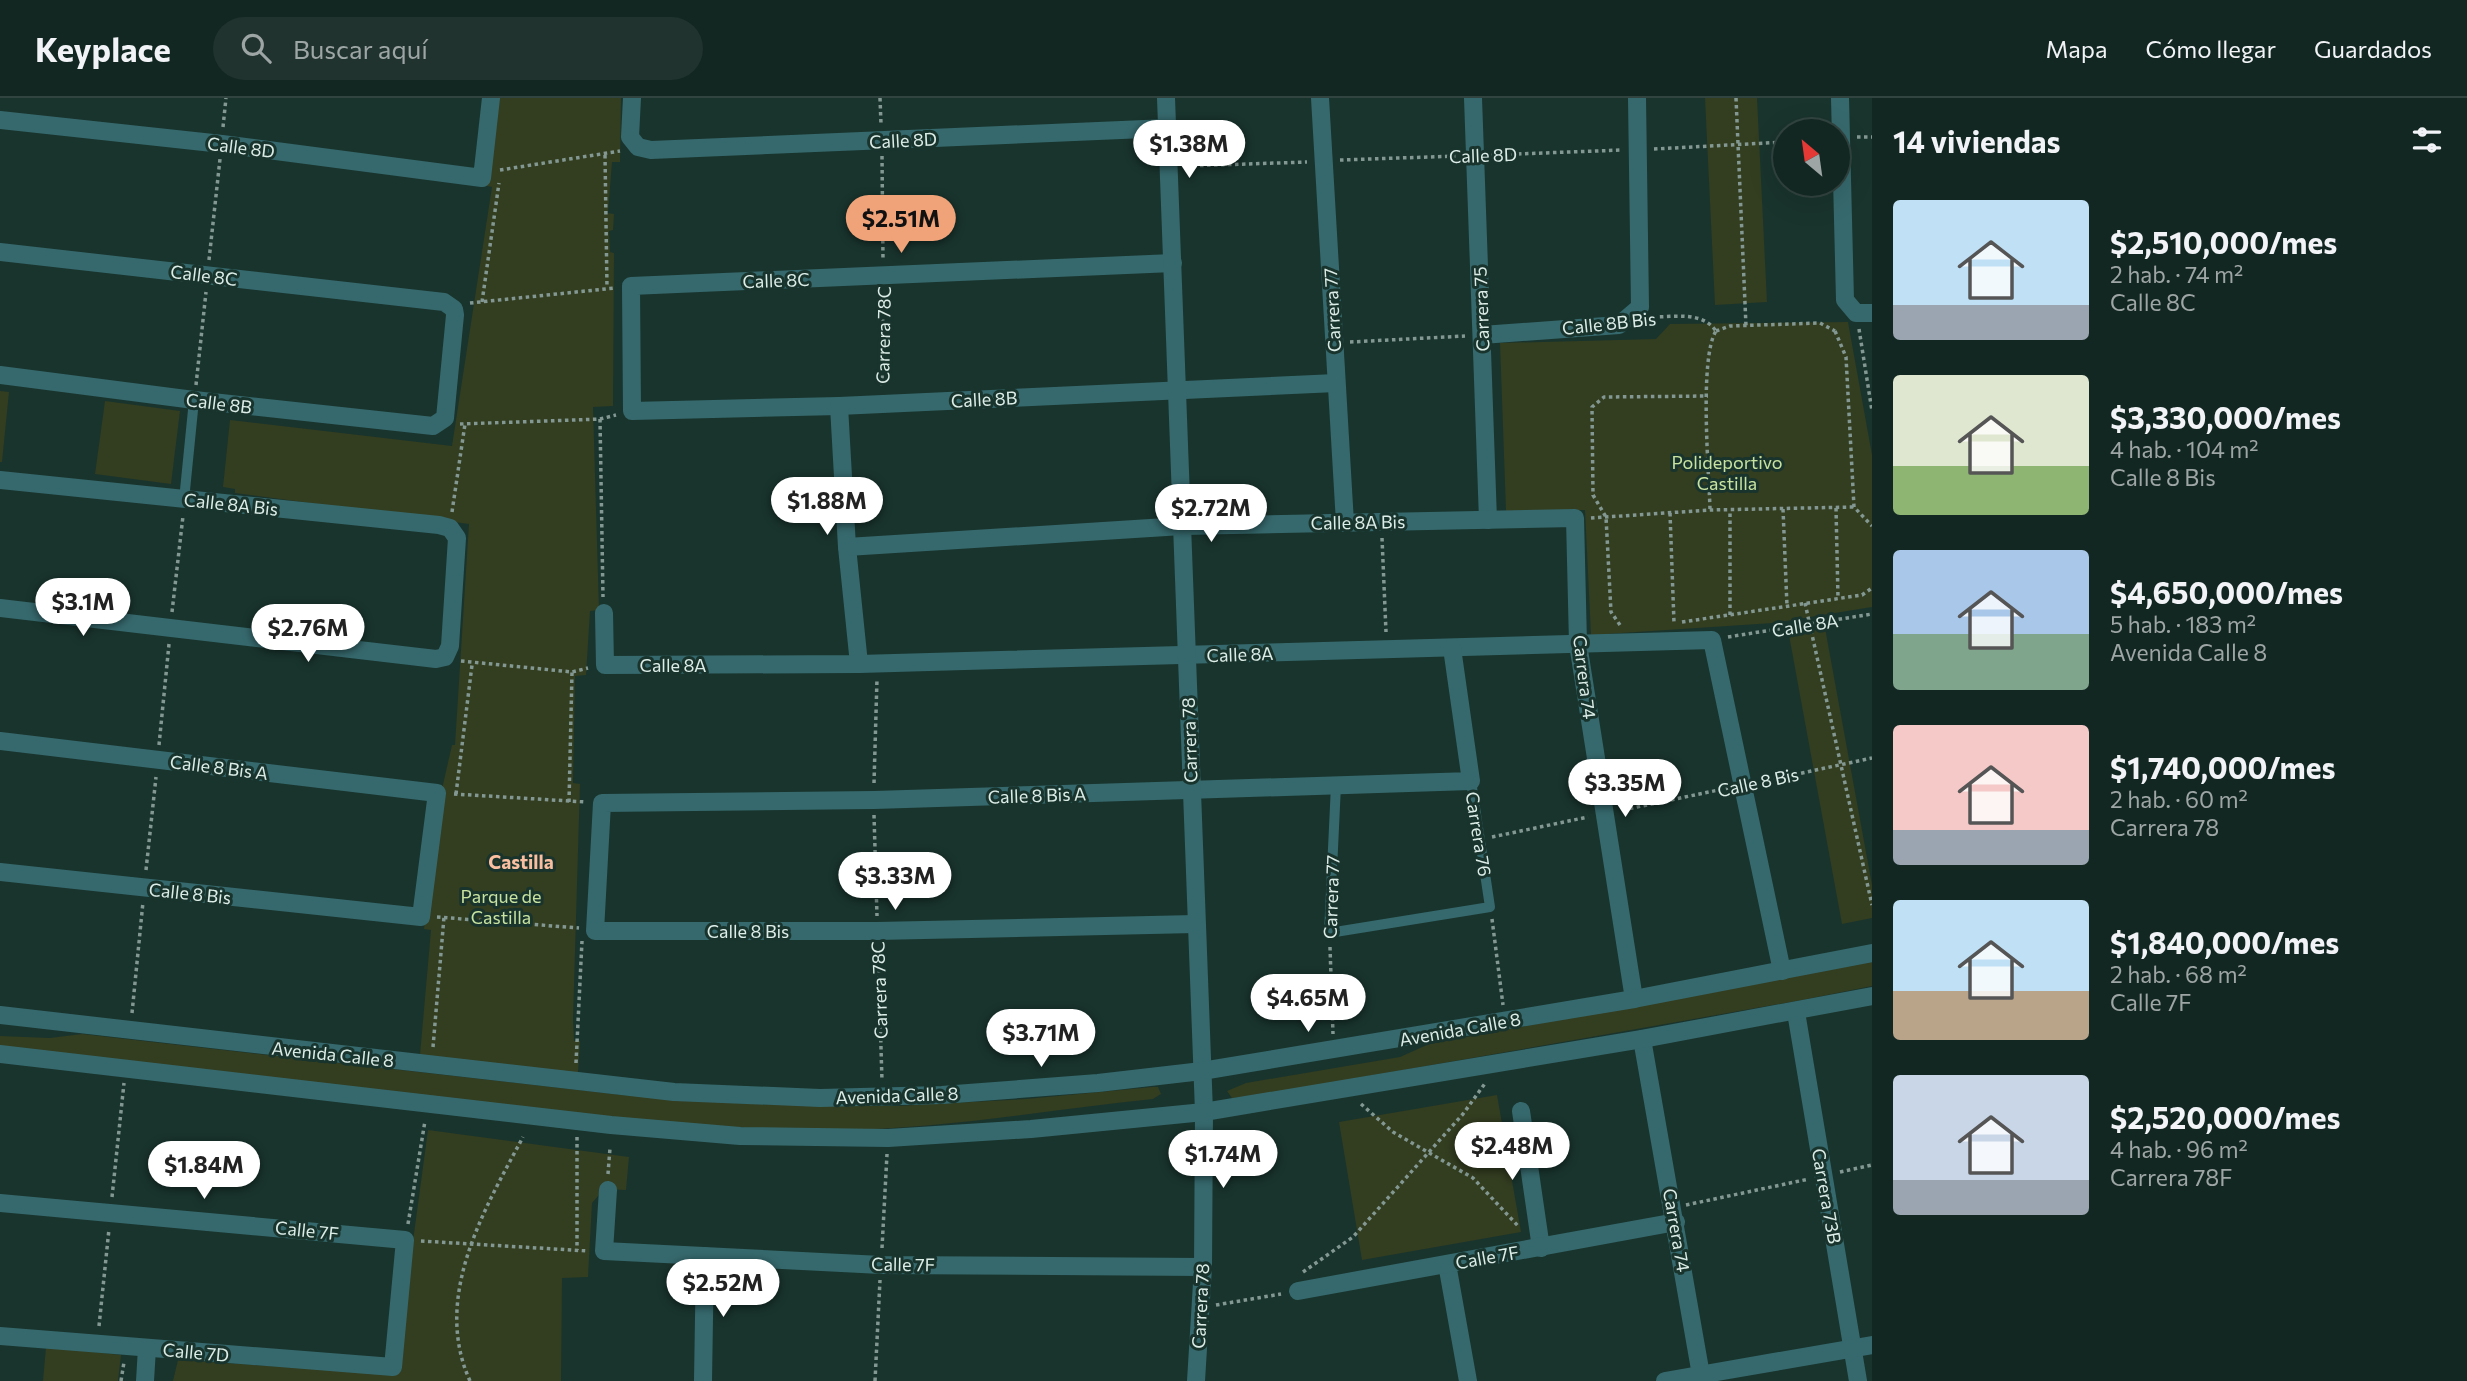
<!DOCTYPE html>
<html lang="es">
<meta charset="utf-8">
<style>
:root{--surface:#132722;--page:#20332f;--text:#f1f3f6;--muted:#9da5a5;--line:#324440;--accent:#f0a278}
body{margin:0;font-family:Commissioner,sans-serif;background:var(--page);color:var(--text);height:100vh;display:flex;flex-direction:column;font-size:26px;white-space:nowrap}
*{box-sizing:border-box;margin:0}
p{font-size:23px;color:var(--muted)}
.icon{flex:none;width:38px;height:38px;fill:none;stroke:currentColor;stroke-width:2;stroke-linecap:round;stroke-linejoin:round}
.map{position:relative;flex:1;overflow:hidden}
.sheet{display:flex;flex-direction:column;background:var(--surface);width:595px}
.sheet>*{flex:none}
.needle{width:46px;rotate:331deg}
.fabs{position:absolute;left:1773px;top:21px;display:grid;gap:14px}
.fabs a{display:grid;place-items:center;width:77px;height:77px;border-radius:50%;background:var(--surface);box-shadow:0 7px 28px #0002,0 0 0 2px var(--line);font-size:35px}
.price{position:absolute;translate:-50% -60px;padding:0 16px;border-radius:24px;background:#fff;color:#222;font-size:23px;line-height:46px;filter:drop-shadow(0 2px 4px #0008)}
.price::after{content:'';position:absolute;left:50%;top:42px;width:21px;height:16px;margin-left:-10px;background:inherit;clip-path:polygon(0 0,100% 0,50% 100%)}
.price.on{background:var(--accent);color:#111}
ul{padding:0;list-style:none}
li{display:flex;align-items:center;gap:21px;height:175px;padding:0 21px}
li span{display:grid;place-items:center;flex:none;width:196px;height:140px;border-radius:7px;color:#555}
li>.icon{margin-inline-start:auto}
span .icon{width:84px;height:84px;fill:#fffc;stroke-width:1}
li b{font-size:30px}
h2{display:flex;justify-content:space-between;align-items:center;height:84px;padding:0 21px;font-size:30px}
header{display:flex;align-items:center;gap:42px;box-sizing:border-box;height:98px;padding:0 35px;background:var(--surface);border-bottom:2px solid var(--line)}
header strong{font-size:33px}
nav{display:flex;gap:38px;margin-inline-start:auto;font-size:24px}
.search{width:490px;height:63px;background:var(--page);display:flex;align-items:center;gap:18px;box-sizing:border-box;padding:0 24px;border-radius:38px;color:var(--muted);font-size:26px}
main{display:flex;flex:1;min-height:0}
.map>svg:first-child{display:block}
.green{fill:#333d20}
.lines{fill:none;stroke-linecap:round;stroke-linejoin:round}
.path{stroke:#839892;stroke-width:3.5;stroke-dasharray:3.5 3.5;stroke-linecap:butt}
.service{stroke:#36696d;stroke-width:10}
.minor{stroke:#36696d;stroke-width:18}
.tertiary{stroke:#36696d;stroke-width:18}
.labels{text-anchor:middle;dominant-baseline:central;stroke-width:6;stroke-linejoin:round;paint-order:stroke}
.street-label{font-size:18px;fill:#dcece7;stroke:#19342d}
.park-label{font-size:18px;fill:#c8e29f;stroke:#19342d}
.neighbourhood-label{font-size:19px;font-weight:bold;fill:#fabfa0;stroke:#19342d}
</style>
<header>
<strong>Keyplace</strong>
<div class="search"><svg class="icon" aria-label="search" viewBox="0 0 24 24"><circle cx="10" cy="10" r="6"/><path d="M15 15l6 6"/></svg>Buscar aquí</div>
<nav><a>Mapa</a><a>Cómo llegar</a><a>Guardados</a></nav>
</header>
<main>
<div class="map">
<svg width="1872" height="1283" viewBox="0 0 1872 1283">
<rect width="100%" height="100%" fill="#19342d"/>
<g class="green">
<path d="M493,0H621L620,64H612L608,115L614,116L613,132L609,133L610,154L614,155L613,308L593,309L599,512L590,513L586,577L575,578L573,685L580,686L573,921L574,943H580L578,975L420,957L431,832L424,831L442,691L452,647H455L469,426L235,395V391L223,389L230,322L452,348L492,89L483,87Z"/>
<path d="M1705,0H1757L1767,204L1715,207Z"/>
<path d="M1848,224L1872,357V509L1773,525L1591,537L1585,412L1506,413L1500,245L1656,241L1670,226Z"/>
<path d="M0,293L9,294L2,364H0Z"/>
<path d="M105,303L180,313L171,386L95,376Z"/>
<path d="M1825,530L1872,787V820L1842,826L1789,537Z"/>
<path d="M1872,864V888L1802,902L1249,999L1232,1000L1227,993L1246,985L1400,959L1429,946Z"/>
<path d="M82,936L622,997L750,1006L897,1008L1026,1001L1152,989H1158L1161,996L1153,1001C1047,1012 942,1031 835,1032C710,1033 586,1016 463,1002C309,985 154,967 0,950V938L50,940Z"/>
<path d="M1497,997L1521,1134L1362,1162L1339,1024Z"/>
<path d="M428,1032L629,1059L626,1092L604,1091L592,1105L588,1179L562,1180L561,1283H173L178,1262L395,1276Z"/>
<path d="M46,1249L121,1257L118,1283H43Z"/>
</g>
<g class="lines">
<g class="path">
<path d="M880,0L881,26"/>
<path d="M1736,0L1746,228"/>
<path d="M223,29L226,0"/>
<path d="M1857,39H1872"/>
<path d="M1654,51L1785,44"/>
<path d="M605,57L607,190"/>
<path d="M1490,57L1622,52"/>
<path d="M882,58L883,162"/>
<path d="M1340,62L1458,58"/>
<path d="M1186,68L1307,64"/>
<path d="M500,72L620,53"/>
<path d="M209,162L220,61"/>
<path d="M482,204L499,85"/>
<path d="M470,205L615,190"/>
<path d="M1653,219C1675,219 1702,213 1716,233"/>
<path d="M1859,231L1872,313"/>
<path d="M1716,233L1730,228L1820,225L1835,233"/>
<path d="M1835,233L1846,259L1854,409L1872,428"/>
<path d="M1350,244L1465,238"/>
<path d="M196,287L206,194"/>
<path d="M882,288L883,195"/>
<path d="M600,321L603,499"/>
<path d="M460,326L600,321L616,317"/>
<path d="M1836,410L1838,500"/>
<path d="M1710,411C1709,375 1699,260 1716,233"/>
<path d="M1783,411L1787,508"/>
<path d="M452,414L465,326"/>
<path d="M1670,415L1674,525"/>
<path d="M1591,420L1710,412L1854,409"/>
<path d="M1382,440L1386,534"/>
<path d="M1805,505L1872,807"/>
<path d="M172,514L183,418"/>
<path d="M1730,517V412"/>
<path d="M1682,524L1862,497L1872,490"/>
<path d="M1620,527L1611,514L1606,419L1593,397L1592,309L1604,299L1708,298"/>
<path d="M1728,539L1872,516"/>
<path d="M461,563L572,574L588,570"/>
<path d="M159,647L169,546"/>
<path d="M1760,684L1872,660"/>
<path d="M874,685L877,581"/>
<path d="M454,696L586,704"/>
<path d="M456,696L472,567"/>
<path d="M569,704L572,574"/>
<path d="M1623,712L1728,690"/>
<path d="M874,717L877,818"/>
<path d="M1492,739L1588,719"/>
<path d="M146,772L156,679"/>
<path d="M437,819L579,830"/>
<path d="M1492,821L1503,907"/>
<path d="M1330,849L1333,936"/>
<path d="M878,850L882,983"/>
<path d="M132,915L143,804"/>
<path d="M433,949L444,819"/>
<path d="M576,965L582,843"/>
<path d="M1361,1006L1393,1034L1473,1080L1519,1129"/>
<path d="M577,1039V1152"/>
<path d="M1840,1074L1872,1067"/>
<path d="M608,1076L610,1050"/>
<path d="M112,1099L124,985"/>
<path d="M1686,1107L1809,1081"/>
<path d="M408,1126L425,1023"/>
<path d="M421,1143L588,1153"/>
<path d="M882,1150L887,1056"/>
<path d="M1303,1174L1353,1139L1463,1016L1486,984"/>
<path d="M1216,1207L1281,1196"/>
<path d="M99,1228L109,1131"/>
<path d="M121,1283L124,1264"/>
<path d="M470,1283C432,1199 484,1112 523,1039"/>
<path d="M875,1283L880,1182"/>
</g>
<g class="service">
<path d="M184,402L194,302"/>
<path d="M1336,687L1329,835L1490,809L1471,683"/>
</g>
<g class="minor">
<path d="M632,0L630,39L638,49L651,52L1168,30"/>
<path d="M1320,0L1345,425"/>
<path d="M1473,0L1488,422"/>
<path d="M1840,0L1845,202L1856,215H1872"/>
<path d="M0,22L222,46L482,80L491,0"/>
<path d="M0,154L444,204L454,211L455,217L445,320L433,328L194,302L0,277"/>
<path d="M1173,165L631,188L632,313L839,308L1336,285"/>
<path d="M1482,237L1619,227L1640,209L1637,0"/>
<path d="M839,308L847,449L859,566"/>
<path d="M0,382L439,427L450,430L457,440L450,548L445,559L436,561L0,510"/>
<path d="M847,449L1182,428L1575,420L1578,546L1634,901"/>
<path d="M604,515L605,567L859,566L1712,542L1782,873"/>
<path d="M0,643L437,695L421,819L0,774"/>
<path d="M1195,826L877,833H595L602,705L874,702L1471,683L1452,550"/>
<path d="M1796,914L1858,1283"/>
<path d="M1642,941L1701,1277"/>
<path d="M1521,1013L1541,1150"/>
<path d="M608,1092L604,1153L881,1167L1203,1169"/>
<path d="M0,1105L405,1142L393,1269L0,1238"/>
<path d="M1447,1166L1468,1283"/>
<path d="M1298,1193L1676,1124"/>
<path d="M145,1283L147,1250"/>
<path d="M703,1283L705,1158"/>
<path d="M1665,1283L1872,1247"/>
</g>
<g class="tertiary">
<path d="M1166,0L1204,1014L1203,1169L1196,1283"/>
<path d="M0,917L674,994L820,1000L942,997L1098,985L1202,973L1634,901L1872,855"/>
<path d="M0,956L611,1027L740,1038L888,1040L1031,1031L1204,1014L1642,941L1872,898"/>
</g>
</g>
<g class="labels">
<g class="street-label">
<text transform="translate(903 42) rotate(-3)">Calle 8D</text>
<text transform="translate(241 49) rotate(7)">Calle 8D</text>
<text transform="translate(1483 57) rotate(-2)">Calle 8D</text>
<text transform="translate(204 177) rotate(7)">Calle 8C</text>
<text transform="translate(776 182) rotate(-2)">Calle 8C</text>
<text transform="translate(1481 211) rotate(-92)">Carrera 75</text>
<text transform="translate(1332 212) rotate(-93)">Carrera 77</text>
<text transform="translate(1609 225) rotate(-6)">Calle 8B Bis</text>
<text transform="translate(883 237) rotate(-89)">Carrera 78C</text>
<text transform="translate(984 301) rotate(-3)">Calle 8B</text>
<text transform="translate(219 305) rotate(7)">Calle 8B</text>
<text transform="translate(231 406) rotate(6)">Calle 8A Bis</text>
<text transform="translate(1358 424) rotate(-1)">Calle 8A Bis</text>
<text transform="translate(1805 527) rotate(-9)">Calle 8A</text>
<text transform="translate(1240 556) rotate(-2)">Calle 8A</text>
<text x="673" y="567">Calle 8A</text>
<text transform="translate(1585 579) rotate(83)">Carrera 74</text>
<text transform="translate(1189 642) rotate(-92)">Carrera 78</text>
<text transform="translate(219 669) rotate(7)">Calle 8 Bis A</text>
<text transform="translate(1758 684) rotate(-12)">Calle 8 Bis</text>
<text transform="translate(1037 697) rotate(-2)">Calle 8 Bis A</text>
<text transform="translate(1479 736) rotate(81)">Carrera 76</text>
<text transform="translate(190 795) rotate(6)">Calle 8 Bis</text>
<text transform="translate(1331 799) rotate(-88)">Carrera 77</text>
<text x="748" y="833">Calle 8 Bis</text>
<text transform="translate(879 892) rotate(-92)">Carrera 78C</text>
<text transform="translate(1460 931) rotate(-10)">Avenida Calle 8</text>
<text transform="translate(333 956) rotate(6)">Avenida Calle 8</text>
<text transform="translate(897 997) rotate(-2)">Avenida Calle 8</text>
<text transform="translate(1827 1098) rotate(80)">Carrera 73B</text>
<text transform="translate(307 1132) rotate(6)">Calle 7F</text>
<text transform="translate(1677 1132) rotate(80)">Carrera 74</text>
<text transform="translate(1487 1159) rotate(-10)">Calle 7F</text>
<text transform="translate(903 1166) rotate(1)">Calle 7F</text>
<text transform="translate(1200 1208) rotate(-87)">Carrera 78</text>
<text transform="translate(196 1254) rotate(5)">Calle 7D</text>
</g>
<g class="park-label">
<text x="1727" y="364">Polideportivo<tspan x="1727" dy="21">Castilla</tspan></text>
<text x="501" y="798">Parque de<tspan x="501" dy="21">Castilla</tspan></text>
</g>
<g class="neighbourhood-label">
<text x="521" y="763">Castilla</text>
</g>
</g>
</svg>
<div class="fabs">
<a><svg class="needle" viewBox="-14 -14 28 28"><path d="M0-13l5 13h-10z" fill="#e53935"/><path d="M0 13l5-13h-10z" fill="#9da5a5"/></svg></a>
</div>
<b class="price" style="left:1189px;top:82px">$1.38M</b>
<b class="price on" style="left:901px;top:157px">$2.51M</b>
<b class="price" style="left:827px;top:439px">$1.88M</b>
<b class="price" style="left:1211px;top:446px">$2.72M</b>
<b class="price" style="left:83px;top:540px">$3.1M</b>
<b class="price" style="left:308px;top:566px">$2.76M</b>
<b class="price" style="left:1625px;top:721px">$3.35M</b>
<b class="price" style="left:895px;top:814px">$3.33M</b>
<b class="price" style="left:1308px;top:936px">$4.65M</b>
<b class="price" style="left:1041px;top:971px">$3.71M</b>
<b class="price" style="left:1512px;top:1084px">$2.48M</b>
<b class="price" style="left:1223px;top:1092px">$1.74M</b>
<b class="price" style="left:204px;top:1103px">$1.84M</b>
<b class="price" style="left:723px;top:1221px">$2.52M</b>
</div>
<section class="sheet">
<h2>14 viviendas<svg class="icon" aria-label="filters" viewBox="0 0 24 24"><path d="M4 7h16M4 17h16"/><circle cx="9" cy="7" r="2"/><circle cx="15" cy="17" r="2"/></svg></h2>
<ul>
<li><span style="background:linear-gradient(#bfe0f5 75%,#9aa5b1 0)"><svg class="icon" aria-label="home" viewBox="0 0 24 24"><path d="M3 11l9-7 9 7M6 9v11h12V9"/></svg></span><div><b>$2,510,000/mes</b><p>2 hab. · 74 m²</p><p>Calle 8C</p></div></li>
<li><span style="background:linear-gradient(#dfe7d0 65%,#8fb573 0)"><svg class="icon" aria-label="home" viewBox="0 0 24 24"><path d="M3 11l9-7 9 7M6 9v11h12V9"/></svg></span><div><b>$3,330,000/mes</b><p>4 hab. · 104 m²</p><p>Calle 8 Bis</p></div></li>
<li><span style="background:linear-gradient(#a9c7e8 60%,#7fa58c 0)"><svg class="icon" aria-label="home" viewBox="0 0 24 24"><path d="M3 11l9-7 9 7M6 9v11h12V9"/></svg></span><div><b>$4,650,000/mes</b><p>5 hab. · 183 m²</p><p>Avenida Calle 8</p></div></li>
<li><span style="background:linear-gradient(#f6c9c9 75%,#9aa5b1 0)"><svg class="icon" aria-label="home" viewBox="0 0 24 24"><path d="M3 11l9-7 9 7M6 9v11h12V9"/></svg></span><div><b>$1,740,000/mes</b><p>2 hab. · 60 m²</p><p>Carrera 78</p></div></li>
<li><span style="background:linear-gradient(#bfe0f5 65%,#b9a48a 0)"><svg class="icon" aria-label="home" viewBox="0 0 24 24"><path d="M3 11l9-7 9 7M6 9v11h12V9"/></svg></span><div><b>$1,840,000/mes</b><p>2 hab. · 68 m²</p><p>Calle 7F</p></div></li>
<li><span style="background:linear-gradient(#c9d6e8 75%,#9aa5b1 0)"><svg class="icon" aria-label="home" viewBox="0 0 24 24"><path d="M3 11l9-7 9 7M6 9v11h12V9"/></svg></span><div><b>$2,520,000/mes</b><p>4 hab. · 96 m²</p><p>Carrera 78F</p></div></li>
</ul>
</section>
</main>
